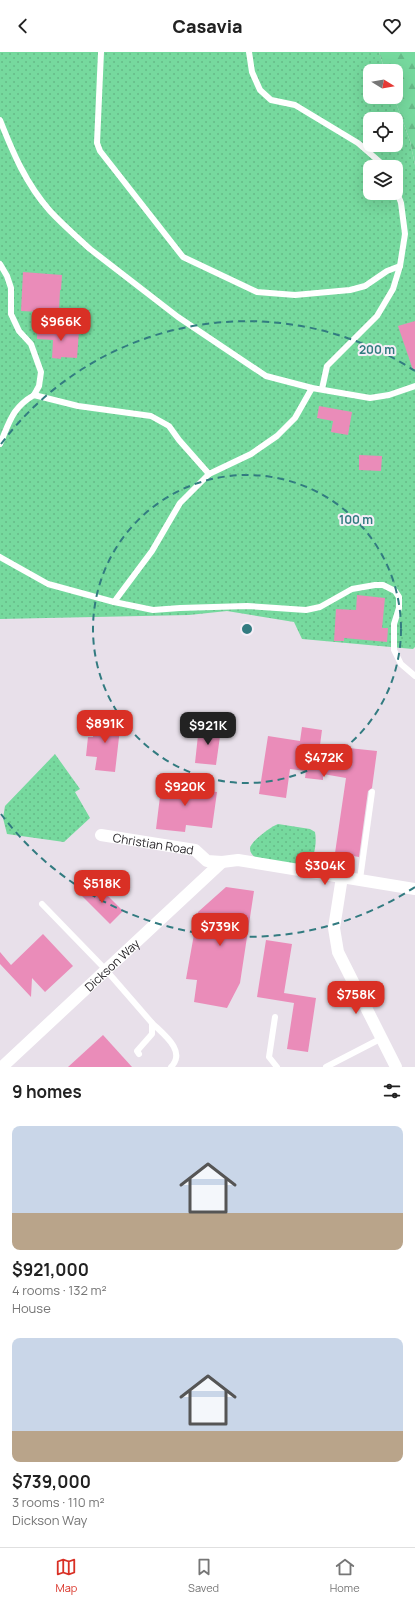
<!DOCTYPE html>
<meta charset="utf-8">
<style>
:root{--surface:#fff;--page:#f2f2f2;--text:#222;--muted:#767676;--line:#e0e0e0;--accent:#d93025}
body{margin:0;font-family:Manrope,sans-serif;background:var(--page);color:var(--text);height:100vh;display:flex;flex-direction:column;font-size:15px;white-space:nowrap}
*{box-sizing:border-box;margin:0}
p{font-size:13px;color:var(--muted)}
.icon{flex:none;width:22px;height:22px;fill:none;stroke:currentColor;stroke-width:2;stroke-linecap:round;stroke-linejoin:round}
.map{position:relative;height:1015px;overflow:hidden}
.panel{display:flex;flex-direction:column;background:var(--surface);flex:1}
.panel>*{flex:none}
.needle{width:26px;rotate:101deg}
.controls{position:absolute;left:363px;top:12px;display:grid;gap:8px}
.controls a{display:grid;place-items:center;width:40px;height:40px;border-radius:8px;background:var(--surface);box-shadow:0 4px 16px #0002;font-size:20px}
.price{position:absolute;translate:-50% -34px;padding:0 9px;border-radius:8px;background:var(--accent);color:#fff;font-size:13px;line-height:26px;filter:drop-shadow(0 1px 2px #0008)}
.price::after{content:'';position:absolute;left:50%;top:24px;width:12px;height:9px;margin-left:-6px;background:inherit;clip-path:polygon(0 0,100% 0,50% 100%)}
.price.on{background:#222;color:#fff}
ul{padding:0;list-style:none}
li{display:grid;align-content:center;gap:8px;height:212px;padding:0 12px}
li span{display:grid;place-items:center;height:124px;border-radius:8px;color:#555}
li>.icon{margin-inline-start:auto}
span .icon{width:72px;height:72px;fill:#fffc;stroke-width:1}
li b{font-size:17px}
h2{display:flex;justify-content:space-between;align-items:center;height:48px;padding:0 12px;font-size:17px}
header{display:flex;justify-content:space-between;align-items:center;height:52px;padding:0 12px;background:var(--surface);font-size:18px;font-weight:800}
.tab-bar{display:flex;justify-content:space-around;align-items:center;height:56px;border-top:1px solid var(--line);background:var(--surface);font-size:11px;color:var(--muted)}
.tab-bar a{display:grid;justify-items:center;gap:2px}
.tab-bar .on{color:var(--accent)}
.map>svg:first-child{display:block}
.grass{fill:url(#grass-dots);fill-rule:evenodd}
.forest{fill:url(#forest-firs)}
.building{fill:#ea8cb9}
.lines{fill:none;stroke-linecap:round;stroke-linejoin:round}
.service{stroke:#fff;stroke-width:6}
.minor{stroke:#fff;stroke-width:12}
.ring{fill:none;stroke:#327b80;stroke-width:2;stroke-dasharray:7 5}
.labels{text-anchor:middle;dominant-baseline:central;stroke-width:4;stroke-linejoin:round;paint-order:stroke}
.street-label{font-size:12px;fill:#221f23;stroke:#f5eef7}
.centre{fill:#327b80;stroke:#f5eef7;stroke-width:2}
.ring-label{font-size:12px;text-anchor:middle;font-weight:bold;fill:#327b80;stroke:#f5eef7;stroke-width:4;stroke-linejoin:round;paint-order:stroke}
</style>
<header><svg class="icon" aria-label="back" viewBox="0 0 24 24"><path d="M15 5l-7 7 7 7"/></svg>Casavia<svg class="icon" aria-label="heart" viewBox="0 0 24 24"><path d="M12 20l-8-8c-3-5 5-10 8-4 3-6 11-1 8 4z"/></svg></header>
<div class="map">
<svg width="415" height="1015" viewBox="0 0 415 1015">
<defs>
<pattern id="grass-dots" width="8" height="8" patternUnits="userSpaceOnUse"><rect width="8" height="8" fill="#76d99e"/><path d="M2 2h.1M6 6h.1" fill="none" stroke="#66ba88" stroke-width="1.8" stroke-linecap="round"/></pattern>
<pattern id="forest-firs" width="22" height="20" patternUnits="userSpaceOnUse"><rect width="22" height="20" fill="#76d99e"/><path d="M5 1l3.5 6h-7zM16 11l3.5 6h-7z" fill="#66ba88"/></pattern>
</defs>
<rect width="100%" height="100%" fill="#e8e0ea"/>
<g class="grass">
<path d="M0,0H379L385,19H370V45H394L410,89L415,113V595L413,597L302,587L294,570L227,559L189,563L0,567ZM370,67H396V93H370ZM370,115H396V141H370Z"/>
<path d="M55,702L80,737L75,740L90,766L64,790L7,782L3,766L5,754Z"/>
<path d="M278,772L310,777L315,780C317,790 315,809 305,814L257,807C253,804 250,801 250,796C251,789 272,774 278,772Z"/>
</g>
<path class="forest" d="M379,0H415V113L410,89L394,45H396V19H385Z"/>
<g class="building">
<path d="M23,220L62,223L61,238H60L59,261L21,259Z"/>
<path d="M415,269V317L413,318L398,274Z"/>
<path d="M37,276L79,279L77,306L61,305V307L52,306L53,288L37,287Z"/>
<path d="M319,354L352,360L348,383L331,380L333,369L317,366Z"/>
<path d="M359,403L382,404L381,419L359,418Z"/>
<path d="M357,543L385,546L382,576H388L387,590L344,586V589H334L336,557L356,558Z"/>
<path d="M101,666L121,668L115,720L95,718L97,705L86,704L88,685H93L94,670L101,671Z"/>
<path d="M199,674L221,677L216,713L195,711Z"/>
<path d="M302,675L322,678L320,693L377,699L372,736L368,739L359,805L335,801L346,726L323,722V728L305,726L306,719L290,717L286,746L259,742L268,684L300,689Z"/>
<path d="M162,728L185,731V736L217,740L212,776L186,773L185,780L156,777Z"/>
<path d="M95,831L123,859L110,872L82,844Z"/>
<path d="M226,835L254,839L240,931L227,956L194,950L197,928L186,927L198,860Z"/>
<path d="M43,882L73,914L45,940L32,926L31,945L0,912V900L11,913Z"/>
<path d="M266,888L292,892L284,941L316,946L308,1000L287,997L294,951L257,945Z"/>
<path d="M103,983L132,1015H68Z"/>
</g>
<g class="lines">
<g class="service">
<path d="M101,0L97,91L100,99L183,205L257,240L295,243L350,238L365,234L387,219L400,214"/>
<path d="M249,0L252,20L260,38L271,48L295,53L358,91L381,111L384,115"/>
<path d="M0,68C13,101 26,132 50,159C63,173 77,185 90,197L178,265L266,324L312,336L370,346L389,343L415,334"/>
<path d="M0,212L7,224L11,236V262L19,279L31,292L41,320L39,334L34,343"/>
<path d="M322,337L327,314L377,264L393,237L400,214L405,182L401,151L396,137"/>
<path d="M0,392C10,369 12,356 34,343L78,354L151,364L169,374L179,388L209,422"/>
<path d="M0,505L48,532L114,550L153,558L180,556L247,554L306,558L320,555L352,537L375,533H383L395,539L399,545V556L394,572V598L401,612L415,624"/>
<path d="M114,550L152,499L180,451L209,422L251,402L277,384L295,366L312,336"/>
<path d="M360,827L372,740"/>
<path d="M42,852L106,918L152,971V982L137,999L139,1002"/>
<path d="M275,965L269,1005L277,1015"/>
<path d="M152,971C163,982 187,999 171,1015"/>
<path d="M326,1015L382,986"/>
</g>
<g class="minor">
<path id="s1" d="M101,783L195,798L207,809L222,810L238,808L415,837"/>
<path d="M342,825L334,876L338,900L396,1015"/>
<path id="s2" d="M2,1015L222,810"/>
</g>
</g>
<g class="ring">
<circle cx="247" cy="577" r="154"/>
<path d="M415 835A308 308 0 0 1 1 762M1 392A308 308 0 0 1 415 319"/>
</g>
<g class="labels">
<g class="street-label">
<text stroke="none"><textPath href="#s1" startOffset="53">Christian Road</textPath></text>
<text stroke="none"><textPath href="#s2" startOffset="150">Dickson Way</textPath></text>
</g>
</g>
<circle cx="247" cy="577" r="6" class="centre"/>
<g class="ring-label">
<text x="377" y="302">200 m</text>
<text x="356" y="472">100 m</text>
</g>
</svg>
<div class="controls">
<a><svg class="needle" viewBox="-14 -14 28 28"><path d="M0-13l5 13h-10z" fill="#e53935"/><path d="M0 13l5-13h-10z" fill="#767676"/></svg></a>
<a><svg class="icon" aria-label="locate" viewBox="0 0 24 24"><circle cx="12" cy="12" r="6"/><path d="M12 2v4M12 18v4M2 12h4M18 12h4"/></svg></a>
<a><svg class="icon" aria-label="layers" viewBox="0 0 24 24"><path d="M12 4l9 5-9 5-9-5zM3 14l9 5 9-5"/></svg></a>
</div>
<b class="price" style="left:61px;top:290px">$966K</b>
<b class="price" style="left:105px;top:692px">$891K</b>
<b class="price on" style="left:208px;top:694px">$921K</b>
<b class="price" style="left:324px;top:726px">$472K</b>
<b class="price" style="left:185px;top:755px">$920K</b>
<b class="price" style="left:325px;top:834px">$304K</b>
<b class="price" style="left:102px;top:852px">$518K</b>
<b class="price" style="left:220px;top:895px">$739K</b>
<b class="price" style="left:356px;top:963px">$758K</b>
</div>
<section class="panel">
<h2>9 homes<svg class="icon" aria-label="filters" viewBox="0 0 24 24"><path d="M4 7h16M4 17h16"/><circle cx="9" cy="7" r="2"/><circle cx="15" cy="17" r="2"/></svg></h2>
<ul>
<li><span style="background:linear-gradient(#c9d6e8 70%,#b9a48a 0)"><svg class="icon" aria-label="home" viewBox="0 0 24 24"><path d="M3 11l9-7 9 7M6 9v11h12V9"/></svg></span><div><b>$921,000</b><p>4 rooms · 132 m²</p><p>House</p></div></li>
<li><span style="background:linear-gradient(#c9d6e8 75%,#b9a48a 0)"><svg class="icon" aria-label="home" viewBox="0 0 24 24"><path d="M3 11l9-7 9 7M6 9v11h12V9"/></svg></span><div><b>$739,000</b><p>3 rooms · 110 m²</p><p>Dickson Way</p></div></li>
</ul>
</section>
<nav class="tab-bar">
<a class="on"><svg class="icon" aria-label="map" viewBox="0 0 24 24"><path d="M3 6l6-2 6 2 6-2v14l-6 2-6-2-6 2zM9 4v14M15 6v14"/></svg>Map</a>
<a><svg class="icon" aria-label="saved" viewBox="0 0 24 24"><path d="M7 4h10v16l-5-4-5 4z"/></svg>Saved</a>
<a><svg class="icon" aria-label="home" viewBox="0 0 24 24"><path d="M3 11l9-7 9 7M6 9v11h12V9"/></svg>Home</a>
</nav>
